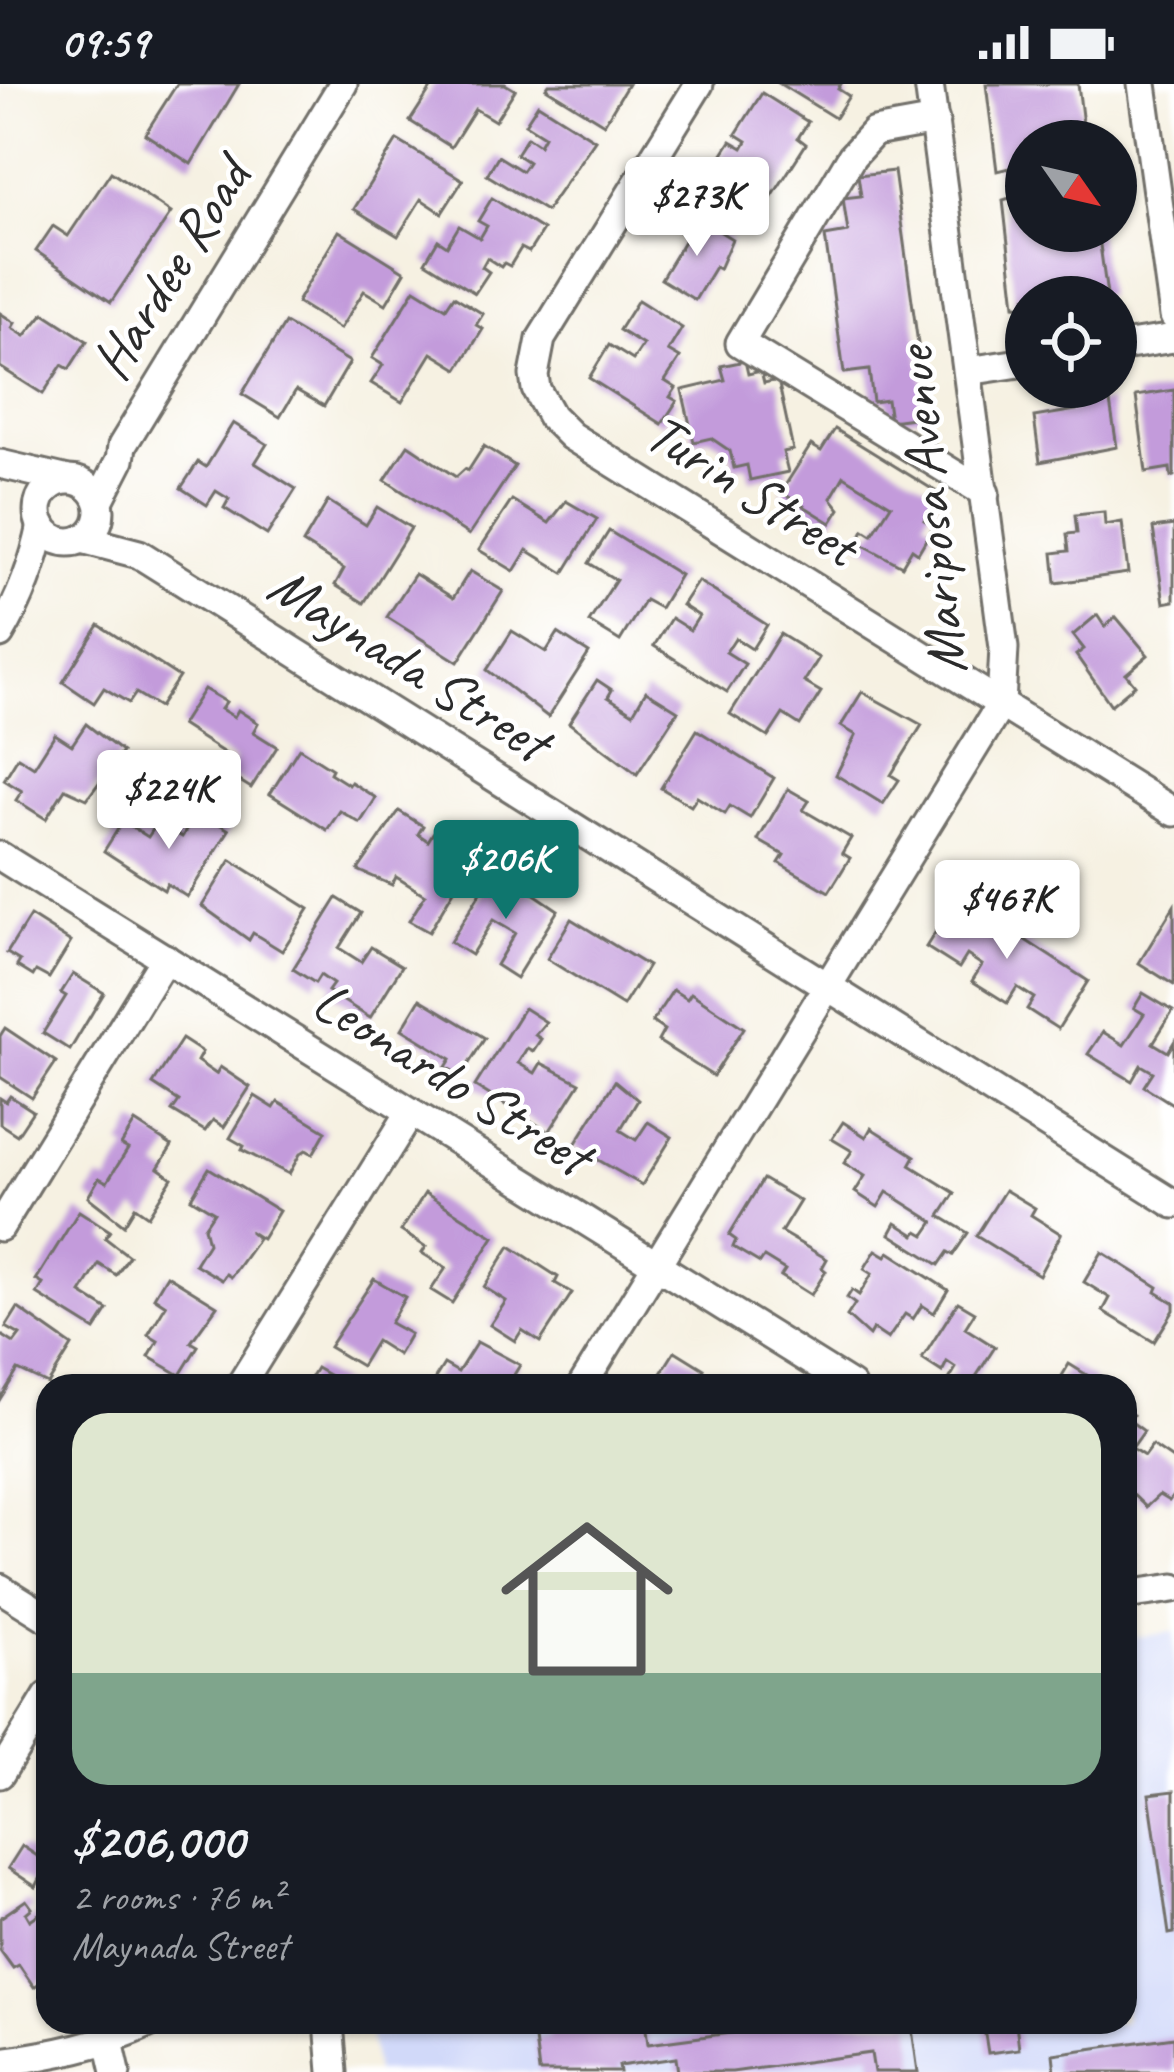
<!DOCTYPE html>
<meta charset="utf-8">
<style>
:root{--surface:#171b24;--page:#242831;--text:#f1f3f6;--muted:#9ea1a6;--accent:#0f766e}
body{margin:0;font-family:Caveat,sans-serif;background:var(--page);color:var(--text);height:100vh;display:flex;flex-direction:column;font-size:45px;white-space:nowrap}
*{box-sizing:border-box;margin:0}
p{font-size:39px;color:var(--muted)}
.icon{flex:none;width:66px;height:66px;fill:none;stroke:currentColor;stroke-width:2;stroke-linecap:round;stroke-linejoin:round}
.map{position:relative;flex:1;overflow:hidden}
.details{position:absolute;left:36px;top:1290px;width:1101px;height:660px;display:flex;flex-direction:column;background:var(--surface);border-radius:36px;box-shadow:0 3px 9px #0004}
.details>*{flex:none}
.needle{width:78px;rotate:124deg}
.fabs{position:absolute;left:1005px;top:36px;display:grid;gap:24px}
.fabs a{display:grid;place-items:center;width:132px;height:132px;border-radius:50%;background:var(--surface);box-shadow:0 3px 9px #0004;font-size:60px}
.price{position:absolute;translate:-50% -102px;padding:0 27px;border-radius:12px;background:#fff;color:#222;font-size:39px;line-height:78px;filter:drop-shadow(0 3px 6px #0008)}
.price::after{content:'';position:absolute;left:50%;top:72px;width:36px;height:27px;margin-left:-18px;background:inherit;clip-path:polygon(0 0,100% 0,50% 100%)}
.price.active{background:var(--accent);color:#fff}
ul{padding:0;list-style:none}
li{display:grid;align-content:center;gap:24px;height:636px;padding:0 36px}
li span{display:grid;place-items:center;height:372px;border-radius:36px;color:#555}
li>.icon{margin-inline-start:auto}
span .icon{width:216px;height:216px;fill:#fffc;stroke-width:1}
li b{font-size:51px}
.status{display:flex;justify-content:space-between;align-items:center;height:84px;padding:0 60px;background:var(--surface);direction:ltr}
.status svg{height:33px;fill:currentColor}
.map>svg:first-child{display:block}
.built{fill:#d1d9f9}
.building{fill:#c39bdb}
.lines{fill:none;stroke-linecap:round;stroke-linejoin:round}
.minor-casing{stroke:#72706b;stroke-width:33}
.minor{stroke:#fff;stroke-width:27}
.labels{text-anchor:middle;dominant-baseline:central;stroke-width:9;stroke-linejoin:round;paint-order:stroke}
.street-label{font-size:57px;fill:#2b2b2b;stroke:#fff}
</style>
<div class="status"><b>09:59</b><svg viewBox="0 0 49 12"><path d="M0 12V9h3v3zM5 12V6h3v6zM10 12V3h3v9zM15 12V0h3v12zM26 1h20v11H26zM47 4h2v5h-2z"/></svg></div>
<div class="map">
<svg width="1174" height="1988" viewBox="0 0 1174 1988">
<rect width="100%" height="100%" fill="#fff"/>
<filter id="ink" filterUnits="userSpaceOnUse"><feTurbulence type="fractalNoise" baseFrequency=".00833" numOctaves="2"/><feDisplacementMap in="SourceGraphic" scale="24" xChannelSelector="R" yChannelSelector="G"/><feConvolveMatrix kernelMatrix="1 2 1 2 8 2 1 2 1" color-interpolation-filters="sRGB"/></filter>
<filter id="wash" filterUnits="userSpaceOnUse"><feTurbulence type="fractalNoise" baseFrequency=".004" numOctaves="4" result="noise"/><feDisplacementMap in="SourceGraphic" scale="48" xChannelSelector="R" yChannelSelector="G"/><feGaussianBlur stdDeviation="2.7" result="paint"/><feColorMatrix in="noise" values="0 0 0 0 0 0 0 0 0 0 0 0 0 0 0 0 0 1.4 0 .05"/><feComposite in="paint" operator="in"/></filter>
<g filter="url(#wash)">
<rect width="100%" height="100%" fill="#f6f1e2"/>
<path class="built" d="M1174,1548V1988H375L368,1938H1125V1555Z"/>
<g id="blocks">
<g class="building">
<path d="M177,0H239L191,80L145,50Z"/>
<path d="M434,0H505L515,6L495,37L475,25L451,63L410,37Z"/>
<path d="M549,0H628L604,40L546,4Z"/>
<path d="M780,0H841L838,5L849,12L835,34Z"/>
<path d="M986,0H1078L1085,57H1026V147H1098L1107,211L1026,213V222L1015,221L1003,116L1013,113L1009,84L997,87Z"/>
<path d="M762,9L808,38L798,54L806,60L770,116L761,109L750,126L705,98L731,57L743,64L747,57L736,50Z"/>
<path d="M538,20L595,56L546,127L487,91L498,72L522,87L528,78L516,70L527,53L539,61L544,52L525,40Z"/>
<path d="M397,56L463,96L442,129L421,115L398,152L354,125Z"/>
<path d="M894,87L928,332L890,337L887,316L873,318L869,286L844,289L825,152L848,148L843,114L861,112L858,91Z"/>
<path d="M111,88L171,129L111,218L36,167L53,142L68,152Z"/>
<path d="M492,114L543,146L529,168L521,164L510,182L504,179L501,183L487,174L482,183L489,188L475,209L425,178L438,156L447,162L459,142L480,154L487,142L478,137Z"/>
<path d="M698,134L732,155L719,185L715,183L695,216L661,195Z"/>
<path d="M339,147L405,188L386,220L364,207L340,245L297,218Z"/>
<path d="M415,205L446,224L454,212L483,230L476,241L483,245L458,285L432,269L402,318L371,299L383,281L372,274Z"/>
<path d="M638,216L682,244L668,267L680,274L665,297L676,304L670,313L677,317L662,340L589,294L609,261L633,276L643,261L619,246Z"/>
<path d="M0,229L15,239L12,244L25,252L44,229L87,257L69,285L62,281L43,310L0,283Z"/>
<path d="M285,239L350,278L324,322L296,306L280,333L242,310Z"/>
<path d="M745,277L748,290L761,287L764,299L778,296L793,366L783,368L788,388L750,396L747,381L734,384L730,367L711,354L694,358L682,306L725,296L721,282Z"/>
<path d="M1174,306V392L1171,393L1170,384L1146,388L1136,312Z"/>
<path d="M1094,315L1095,320L1110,318L1117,363L1040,378L1034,333L1076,326L1075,318Z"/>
<path d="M233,339L267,360L255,379L296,405L267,451L224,424L229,415L216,407L207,421L181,404L198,378L206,383Z"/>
<path d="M835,345L940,410L924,436L934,442L918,469L912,465L902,482L858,458L864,446L872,451L891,421L844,392L831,414L840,425L831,439L781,408L811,361L821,367Z"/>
<path d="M408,361L456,393L465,385L468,387L484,362L515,382L469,451L385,396Z"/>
<path d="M512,416L549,439L566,417L597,435L564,489L527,466L514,487L479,466Z"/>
<path d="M328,417L366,441L377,423L411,444L364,519L335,501L344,485L303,459Z"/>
<path d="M1104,428L1105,441L1122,438L1128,489L1056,499L1053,469L1069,467L1067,450L1077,449L1075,431Z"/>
<path d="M1174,441V517L1164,519L1153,444Z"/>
<path d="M609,447L680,491L660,524L645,516L620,557L589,538L616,496L589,479Z"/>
<path d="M470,487L503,507L458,578L387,533L415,490L453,514Z"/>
<path d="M698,497L767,541L752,565L735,554L726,568L745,580L727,608L654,562L671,534L690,546L699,532L682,521Z"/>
<path d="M1097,531L1105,543L1116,533L1148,571L1126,590L1135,601L1111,621L1076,571L1084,565L1073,551Z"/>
<path d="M99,541L179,593L159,623L136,609L129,619L104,604L94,619L63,598Z"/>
<path d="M512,547L546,568L558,549L589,569L548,633L487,586Z"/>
<path d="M780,550L819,574L804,598L821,608L800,641L783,630L768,653L730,630Z"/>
<path d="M597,596L612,606L608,613L633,629L646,607L678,627L637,690L569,639Z"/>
<path d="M204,605L226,618L221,625L234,633L238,626L258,639L253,648L277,663L251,704L227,689L235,676L181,641Z"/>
<path d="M862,608L922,641L891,691L899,696L883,720L836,691L856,651L841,642Z"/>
<path d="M86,640L122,668L87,715L65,705L46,735L16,716L22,707L4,696L18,673L34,683L55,650L72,661Z"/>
<path d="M697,646L774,694L750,734L730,722L725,730L697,713L691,722L661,704Z"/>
<path d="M299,664L332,685L330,689L349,701L351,698L376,714L360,739L340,727L327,746L270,710Z"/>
<path d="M788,705L809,717L803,726L851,754L842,769L850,774L829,808L779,779L784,771L758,756Z"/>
<path d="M198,727L229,746L187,813L167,800L164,806L104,767L123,737L148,753L158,738L182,753Z"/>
<path d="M399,727L423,742L418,750L428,757L433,749L460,765L448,786L461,794L429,848L409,837L425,811L396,793L392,801L358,786Z"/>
<path d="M231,776L309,825L282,867L253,849L249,856L202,822Z"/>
<path d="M492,790L522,808L524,803L558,826L516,894L496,881L515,849L493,836L471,871L450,858Z"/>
<path d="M958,812L1088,897L1058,945L1027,925L1034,914L1017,903L1007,919L972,897L982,881L967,871L959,884L926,863Z"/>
<path d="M337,814L361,829L339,864L361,878L371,863L402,882L370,934L328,907L333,900L320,891L315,899L293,885Z"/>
<path d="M1174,822V901L1139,879Z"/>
<path d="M30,832L71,858L49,894L36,887L33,892L17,882L20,877L7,869Z"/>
<path d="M571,835L648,882L623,922L547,875Z"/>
<path d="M73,890L104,909L70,966L43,949L66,912L61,909Z"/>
<path d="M673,906L687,915L691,909L744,944L713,992L658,957L664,946L652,938Z"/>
<path d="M1143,909L1173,927L1153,959L1168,968L1174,958V1021L1144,1002L1153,988L1141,981L1132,997L1088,970L1103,948L1124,961L1144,930L1134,924Z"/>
<path d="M420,915L485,954L461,992L446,983L451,975L402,945Z"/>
<path d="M524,924L546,938L535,951L541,955L533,967L527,964L518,979L535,989L541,979L580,999L549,1048L475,1002Z"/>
<path d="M5,944L56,978L32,1014L0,993V952Z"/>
<path d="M182,955L202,968L197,977L216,990L220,983L250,1003L224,1043L213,1036L205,1047L172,1027L179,1017L153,1000Z"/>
<path d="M615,997L638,1016L620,1046L636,1056L648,1038L672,1053L642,1101L574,1062Z"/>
<path d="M10,1012L33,1027L17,1051L0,1040V1014L6,1018Z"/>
<path d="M255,1012L274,1024L278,1018L326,1047L313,1070L306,1066L300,1070L289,1090L242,1066L244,1062L230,1054Z"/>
<path d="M135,1038L172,1062L158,1084L172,1094L148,1132L135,1123L124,1141L88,1113L99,1094L107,1098L128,1065L121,1061Z"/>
<path d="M843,1038L866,1053L871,1044L915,1072L910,1081L955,1109L940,1132L968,1149L953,1171L948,1168L939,1181L890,1150L896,1139L915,1151L918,1147L925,1151L934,1138L887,1108L878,1123L855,1108L865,1092L844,1079L852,1067L832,1055Z"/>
<path d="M209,1084L279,1127L262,1155L249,1147L258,1155L231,1193L226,1190L222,1196L195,1180L208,1159L204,1143L214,1128L191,1114Z"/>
<path d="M763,1095L800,1117L781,1148L827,1175L822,1184L826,1187L811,1211L781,1192L785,1186L764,1173L760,1179L733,1163L736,1156L729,1151Z"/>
<path d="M1005,1106L1035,1124L1031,1131L1061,1150L1039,1191L976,1152Z"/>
<path d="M425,1109L494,1153L452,1219L431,1206L446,1184L422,1169L426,1163L401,1147Z"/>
<path d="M79,1127L110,1147L105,1154L129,1172L116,1191L99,1180L81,1209L108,1226L95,1246L37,1210L43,1200L36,1196Z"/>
<path d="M510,1162L558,1193L555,1199L572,1209L540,1258L522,1246L515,1257L490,1241L506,1217L484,1203Z"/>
<path d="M876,1166L886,1172L889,1168L948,1206L934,1229L922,1221L913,1235L905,1230L888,1255L873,1245L869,1252L847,1232L855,1220L847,1214L852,1206L859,1211L872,1190L864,1185Z"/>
<path d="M1102,1168L1158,1203L1156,1208L1174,1219V1226L1154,1258L1103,1227L1110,1214L1084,1198Z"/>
<path d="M167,1191L217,1222L191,1258L198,1262L180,1291L149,1273L158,1257L148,1251L166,1221L154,1213Z"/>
<path d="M374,1195L405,1213L390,1239L410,1250L398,1271L376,1257L361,1282L329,1263Z"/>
<path d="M958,1218L975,1228L965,1244L995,1263L970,1302L947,1299L956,1284L947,1278L942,1288L922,1275Z"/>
<path d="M18,1224L72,1262L48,1300L18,1286L0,1315V1250L14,1259L20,1251L6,1243Z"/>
<path d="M477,1258L520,1281L507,1302L432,1299L444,1280L458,1288Z"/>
<path d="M675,1267L704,1285L693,1302H653Z"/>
<path d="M1069,1280L1095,1296L1091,1302H1056Z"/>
<path d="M316,1284L335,1295L346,1302H305Z"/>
<path d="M1125,1326L1133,1331L1130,1337L1144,1347L1132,1364L1144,1372L1152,1361L1174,1376V1410L1169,1417L1159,1411L1146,1423L1125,1403Z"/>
<path d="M1174,1707V1849L1169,1850L1149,1710Z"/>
<path d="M22,1762L48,1779L36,1803L8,1784Z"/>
<path d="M26,1816L32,1824L26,1829L30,1836L46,1825L48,1828V1893L34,1903L19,1881L13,1884L0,1866V1834Z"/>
<path d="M547,1938H645L648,1960L812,1938H911L918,1988H874L871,1969L732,1988H678L676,1974L619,1982L620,1988H539L535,1955L549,1953Z"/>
<path d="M1016,1939L1019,1965L988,1969L984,1944Z"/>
<path d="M1174,1953V1988H1055L1053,1970Z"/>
</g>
</g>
</g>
<g filter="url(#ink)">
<use href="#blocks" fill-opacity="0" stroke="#72706b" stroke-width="3"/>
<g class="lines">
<defs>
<g id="minor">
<path d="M699,0L541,255L534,291L536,305L551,332L571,352L1174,728"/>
<path d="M1142,0L1174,232"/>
<path d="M935,37L874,48L852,72L740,259L985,409"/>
<path d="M1116,263L1174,254"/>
<path d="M968,287L1026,278"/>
<path d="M0,380L64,395"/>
<circle cx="69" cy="427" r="31"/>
<path d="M99,417L120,376L122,362L343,0"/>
<path d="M82,455L139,470L1174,1120"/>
<path d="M0,550C20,516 34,480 42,441"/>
<path d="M0,772L851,1302"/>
<path d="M0,1143L165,874"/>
<path d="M240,1302L410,1029"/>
<path d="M582,1302L1001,620L1004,564L929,0"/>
<path d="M0,1504L48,1534"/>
<path d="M1125,1511L1174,1504"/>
<path d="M0,1690L48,1612"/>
<path d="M329,1938L333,1988"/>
<path d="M109,1957L116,1988"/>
<path d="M0,1978C53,1971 102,1961 151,1938"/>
</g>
</defs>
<use href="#minor" class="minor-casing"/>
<use href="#minor" class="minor"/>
</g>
</g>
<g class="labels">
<g class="street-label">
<text transform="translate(170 185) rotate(-58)">Hardee Road</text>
<text transform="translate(752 405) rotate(32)">Turin Street</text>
<text transform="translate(930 427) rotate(-96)">Mariposa Avenue</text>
<text transform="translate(409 579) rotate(32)">Maynada Street</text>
<text transform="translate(452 994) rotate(32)">Leonardo Street</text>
</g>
</g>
</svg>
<div class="fabs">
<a><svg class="needle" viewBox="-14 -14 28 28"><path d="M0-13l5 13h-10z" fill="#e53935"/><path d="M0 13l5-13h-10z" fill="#9ea1a6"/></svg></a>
<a><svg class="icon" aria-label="locate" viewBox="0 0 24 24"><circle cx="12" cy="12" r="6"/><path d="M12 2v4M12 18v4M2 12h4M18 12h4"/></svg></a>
</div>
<b class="price" style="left:697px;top:175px">$273K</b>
<b class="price" style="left:169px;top:768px">$224K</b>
<b class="price active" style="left:506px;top:838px">$206K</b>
<b class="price" style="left:1007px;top:878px">$467K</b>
<section class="details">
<ul>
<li><span style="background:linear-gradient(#dfe7d0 70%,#7fa58c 0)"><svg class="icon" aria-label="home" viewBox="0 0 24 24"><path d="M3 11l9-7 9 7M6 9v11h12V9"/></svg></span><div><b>$206,000</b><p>2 rooms · 76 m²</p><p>Maynada Street</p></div></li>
</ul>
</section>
</div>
